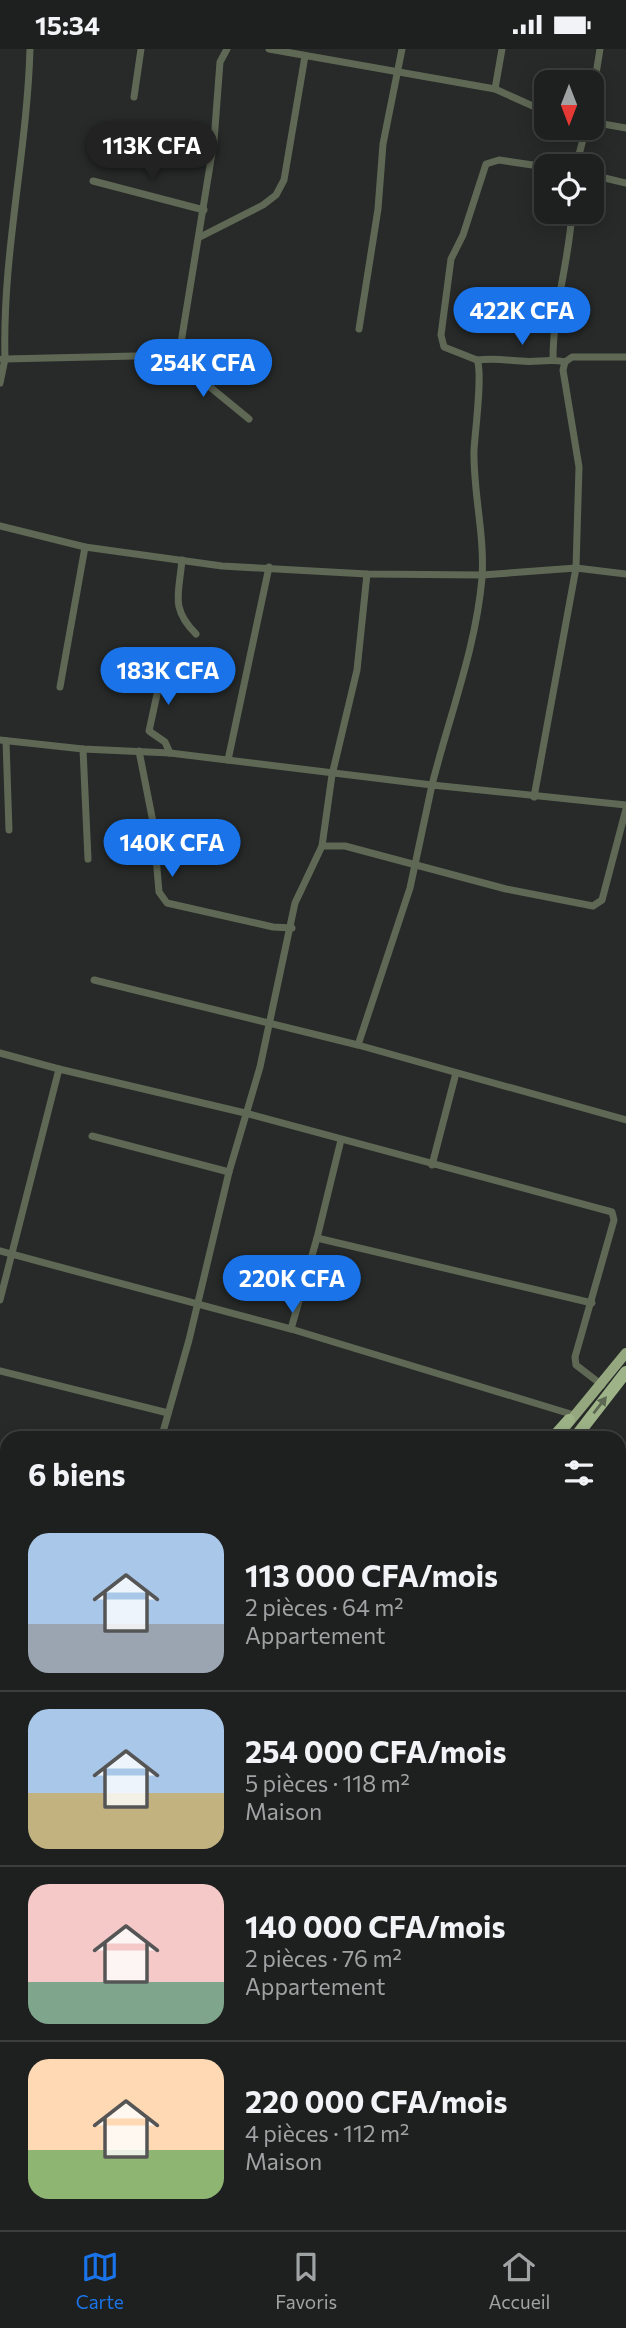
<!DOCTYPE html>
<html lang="fr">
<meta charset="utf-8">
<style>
:root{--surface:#1d201e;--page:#252827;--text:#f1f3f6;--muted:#a0a3a4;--line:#3b3e3c;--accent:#1a73e8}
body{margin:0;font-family:Commissioner,sans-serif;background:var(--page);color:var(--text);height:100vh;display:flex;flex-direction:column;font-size:26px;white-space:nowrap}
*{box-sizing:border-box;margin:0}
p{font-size:23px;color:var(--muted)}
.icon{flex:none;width:38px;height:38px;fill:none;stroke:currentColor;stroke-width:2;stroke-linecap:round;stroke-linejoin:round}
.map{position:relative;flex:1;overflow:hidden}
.drawer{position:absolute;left:0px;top:1382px;width:626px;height:800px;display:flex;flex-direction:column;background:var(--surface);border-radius:21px 21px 0 0;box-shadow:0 4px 18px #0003,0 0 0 2px var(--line)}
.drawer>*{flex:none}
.needle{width:46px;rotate:180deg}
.tools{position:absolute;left:534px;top:21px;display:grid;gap:14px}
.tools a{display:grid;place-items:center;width:70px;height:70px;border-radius:14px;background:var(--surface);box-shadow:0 4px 18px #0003,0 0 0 2px var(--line);font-size:35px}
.price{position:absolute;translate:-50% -60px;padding:0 16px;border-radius:24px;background:var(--accent);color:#fff;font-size:23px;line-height:46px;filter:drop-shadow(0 2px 4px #0008)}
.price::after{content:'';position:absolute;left:50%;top:42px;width:21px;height:16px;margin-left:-10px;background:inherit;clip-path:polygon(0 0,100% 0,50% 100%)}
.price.on{background:#222;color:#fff}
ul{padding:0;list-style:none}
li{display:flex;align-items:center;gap:21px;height:175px;padding:0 28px}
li+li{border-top:2px solid var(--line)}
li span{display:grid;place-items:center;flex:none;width:196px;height:140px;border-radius:21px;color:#555}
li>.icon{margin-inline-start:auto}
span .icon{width:84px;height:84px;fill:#fffc;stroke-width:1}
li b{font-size:30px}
h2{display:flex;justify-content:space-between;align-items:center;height:84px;padding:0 28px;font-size:30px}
.status{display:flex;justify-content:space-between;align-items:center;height:49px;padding:0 35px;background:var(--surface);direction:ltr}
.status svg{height:19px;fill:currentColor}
.menu{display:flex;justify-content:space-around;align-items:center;height:98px;border-top:2px solid var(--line);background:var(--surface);font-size:19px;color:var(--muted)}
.menu a{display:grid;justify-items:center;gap:4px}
.menu .on{color:var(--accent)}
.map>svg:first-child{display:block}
.green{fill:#493d10}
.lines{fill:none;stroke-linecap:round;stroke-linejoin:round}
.minor{stroke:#5f6855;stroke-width:7}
.primary{stroke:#94a77f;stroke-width:10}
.trunk{stroke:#9eb488;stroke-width:12}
.oneway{fill:#5d6853}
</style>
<div class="status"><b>15:34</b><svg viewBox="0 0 49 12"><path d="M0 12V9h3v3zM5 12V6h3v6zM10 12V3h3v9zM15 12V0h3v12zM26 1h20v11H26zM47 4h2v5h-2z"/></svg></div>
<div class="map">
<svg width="626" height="2181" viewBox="0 0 626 2181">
<rect width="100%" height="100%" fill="#272a28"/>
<path class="green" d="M620,2157L626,2158V2181H499L501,2175L537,2180L541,2175H620Z"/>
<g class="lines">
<g class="minor">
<path d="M269,0L495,40L546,63"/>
<path d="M495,40L502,0"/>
<path d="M134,48L141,0"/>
<path d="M592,50L600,0"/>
<path d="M592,73L626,79"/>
<path d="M576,117L586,79"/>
<path d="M592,126L626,134"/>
<path d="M93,132L204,161"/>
<path d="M200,188L263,156L276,146L284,131L305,7"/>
<path d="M359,280L378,160L383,95L402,0"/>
<path d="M179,306L210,338L249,370"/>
<path d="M2,310H5C2,206 27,104 30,0"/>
<path d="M553,310C553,260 569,213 572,163"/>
<path d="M477,311C494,309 505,311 521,312C536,314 550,309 565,313L572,308H626"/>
<path d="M0,334L5,310L179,306L214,92L220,13L227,0"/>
<path d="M0,477L85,498L222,517L367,525L482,526L576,519L626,525"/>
<path d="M182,511C179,545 170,559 196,585"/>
<path d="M166,604L149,682L165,693L170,704"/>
<path d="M60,638L85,498"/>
<path d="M0,691L83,700L170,704L432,736C449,668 476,599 482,529C485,486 473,443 474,401C475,383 483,323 477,311L444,298L441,286L451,210L463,186L486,115L499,111L546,118"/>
<path d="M6,692L9,781"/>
<path d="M83,700L88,810"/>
<path d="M139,702L153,773L159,843L167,854L273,878L292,879"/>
<path d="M228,711L269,518"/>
<path d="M534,748L576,519L579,418L563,321L565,313"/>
<path d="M322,797L332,726L357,621L367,525"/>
<path d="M94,931L358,996L626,1071"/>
<path d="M358,996L410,839L432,736L626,756"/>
<path d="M0,1004L59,1020"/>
<path d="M92,1087L229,1123"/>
<path d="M341,1091L317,1189L592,1254"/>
<path d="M432,1116L456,1024"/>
<path d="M0,1202L291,1280L574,1366"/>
<path d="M0,1251L59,1020L245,1064L612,1163L614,1171L575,1308L576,1316L602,1336"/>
<path d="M291,1280L317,1189"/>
<path d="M0,1322L168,1364"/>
<path d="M161,1390L189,1291L229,1123L260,1018L295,854L322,797H345L506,840L593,857L602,851L626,760"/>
<path d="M0,1632L7,1630"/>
<path d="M7,1717L3,2011L7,2157"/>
<path d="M9,2175V2181"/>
<path d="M184,2175V2181"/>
<path d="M601,2175L618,2181"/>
<path d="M285,2181V2175"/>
<path d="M380,2181V2175"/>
</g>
<g class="primary">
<path d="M566,1377L626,1304"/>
<path d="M620,1835L626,1825"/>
<path d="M449,2181L450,2175"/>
<path d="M461,2181L462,2175"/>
</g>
<g class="trunk">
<path d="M552,1390L569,1371"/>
<path d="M574,1390L626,1323"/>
<path d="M620,1436L626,1431"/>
<path d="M0,1444L7,1443"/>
<path d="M620,1465L626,1450"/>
<path d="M0,1474H7"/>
<path d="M0,1483H7"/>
<path d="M620,1490L626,1508"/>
<path d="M620,1538L626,1539"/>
<path d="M620,1566L626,1567"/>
<path d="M620,1669L626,1665"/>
<path d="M620,1814L626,1803"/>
</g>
</g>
<defs><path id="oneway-solid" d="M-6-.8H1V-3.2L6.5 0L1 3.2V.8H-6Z" transform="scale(1.75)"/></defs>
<use class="oneway" href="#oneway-solid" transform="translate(600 1356) rotate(-52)"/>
</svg>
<div class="tools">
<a><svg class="needle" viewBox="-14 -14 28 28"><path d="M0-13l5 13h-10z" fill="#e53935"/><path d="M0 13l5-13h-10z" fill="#a0a3a4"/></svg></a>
<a><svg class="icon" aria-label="locate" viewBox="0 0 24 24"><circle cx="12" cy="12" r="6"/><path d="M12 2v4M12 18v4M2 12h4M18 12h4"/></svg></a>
</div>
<b class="price on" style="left:152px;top:133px">113K CFA</b>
<b class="price" style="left:522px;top:298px">422K CFA</b>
<b class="price" style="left:203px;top:350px">254K CFA</b>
<b class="price" style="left:168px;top:658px">183K CFA</b>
<b class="price" style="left:172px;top:830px">140K CFA</b>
<b class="price" style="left:292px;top:1266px">220K CFA</b>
<section class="drawer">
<h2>6 biens<svg class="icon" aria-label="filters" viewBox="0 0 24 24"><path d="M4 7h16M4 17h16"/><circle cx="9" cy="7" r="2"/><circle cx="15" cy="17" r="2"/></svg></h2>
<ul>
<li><span style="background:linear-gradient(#a9c7e8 65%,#9aa5b1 0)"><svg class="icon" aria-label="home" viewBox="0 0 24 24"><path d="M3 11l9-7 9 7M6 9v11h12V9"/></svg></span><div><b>113 000 CFA/mois</b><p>2 pièces · 64 m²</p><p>Appartement</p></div></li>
<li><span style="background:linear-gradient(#a9c7e8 60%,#c2b280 0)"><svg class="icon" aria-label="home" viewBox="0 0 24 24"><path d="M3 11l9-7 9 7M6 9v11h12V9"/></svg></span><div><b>254 000 CFA/mois</b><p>5 pièces · 118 m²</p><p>Maison</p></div></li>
<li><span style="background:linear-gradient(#f6c9c9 70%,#7fa58c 0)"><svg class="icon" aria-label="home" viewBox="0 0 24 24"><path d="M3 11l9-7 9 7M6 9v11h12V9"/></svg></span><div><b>140 000 CFA/mois</b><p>2 pièces · 76 m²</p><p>Appartement</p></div></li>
<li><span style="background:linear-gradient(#ffd9b3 65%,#8fb573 0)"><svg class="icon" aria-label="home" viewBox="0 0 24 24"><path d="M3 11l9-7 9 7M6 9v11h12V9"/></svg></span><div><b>220 000 CFA/mois</b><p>4 pièces · 112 m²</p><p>Maison</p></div></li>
</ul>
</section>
</div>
<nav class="menu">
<a class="on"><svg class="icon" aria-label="map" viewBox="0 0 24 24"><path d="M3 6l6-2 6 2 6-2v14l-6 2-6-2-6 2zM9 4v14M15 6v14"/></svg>Carte</a>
<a><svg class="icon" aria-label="saved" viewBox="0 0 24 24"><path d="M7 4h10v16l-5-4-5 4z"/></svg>Favoris</a>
<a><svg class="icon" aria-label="home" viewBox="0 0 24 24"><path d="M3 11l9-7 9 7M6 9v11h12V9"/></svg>Accueil</a>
</nav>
